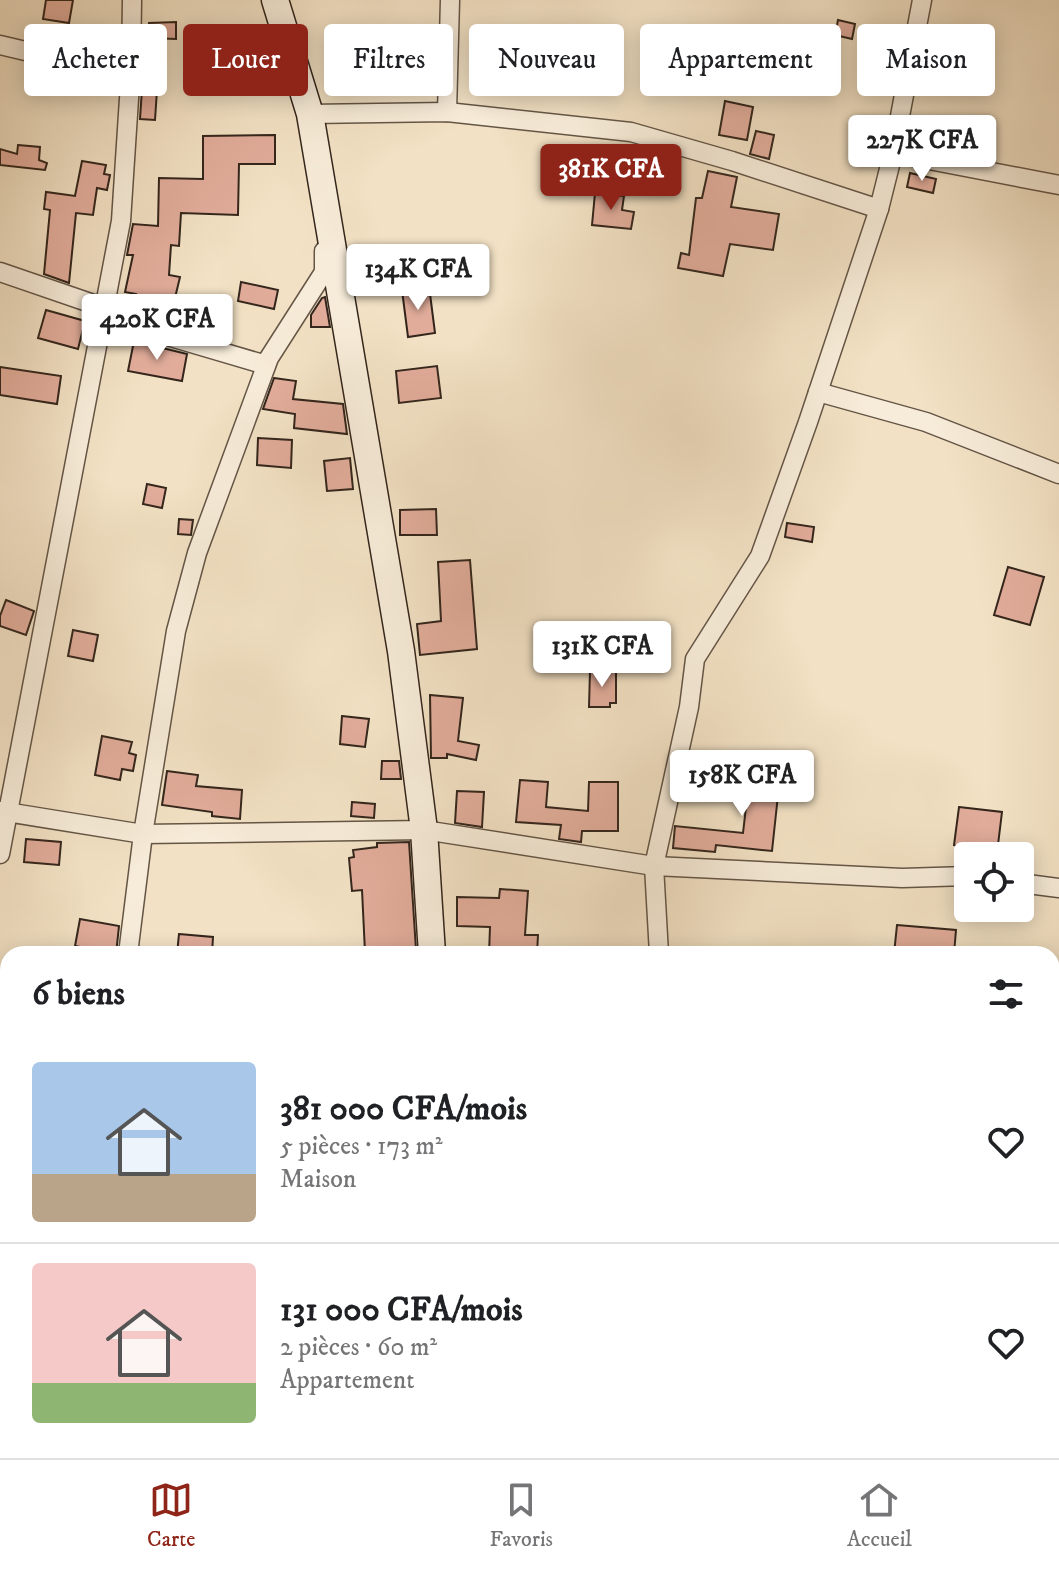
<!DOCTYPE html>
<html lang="fr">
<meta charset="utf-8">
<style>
:root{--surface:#fff;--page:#f6f6f6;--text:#202124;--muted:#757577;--line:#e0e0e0;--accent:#8f2418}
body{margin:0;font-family:"IM FELL DW Pica",serif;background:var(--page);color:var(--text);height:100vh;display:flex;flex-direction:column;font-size:30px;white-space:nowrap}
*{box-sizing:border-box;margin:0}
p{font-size:26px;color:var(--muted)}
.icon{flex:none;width:44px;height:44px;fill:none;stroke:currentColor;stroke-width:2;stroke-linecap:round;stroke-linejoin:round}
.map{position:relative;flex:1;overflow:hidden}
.panel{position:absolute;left:0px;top:946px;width:1060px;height:512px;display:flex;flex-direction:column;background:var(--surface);border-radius:24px 24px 0 0;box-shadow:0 4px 20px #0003}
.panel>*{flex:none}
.banner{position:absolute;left:24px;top:24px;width:1012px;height:72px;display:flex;gap:16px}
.buttons{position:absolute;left:954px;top:842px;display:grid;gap:16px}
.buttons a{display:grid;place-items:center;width:80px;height:80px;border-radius:8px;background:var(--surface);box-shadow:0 4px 20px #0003;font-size:40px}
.price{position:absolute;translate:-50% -68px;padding:0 18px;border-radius:8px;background:#fff;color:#222;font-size:26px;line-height:52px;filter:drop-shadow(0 2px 4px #0008)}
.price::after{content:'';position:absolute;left:50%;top:48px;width:24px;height:18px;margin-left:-12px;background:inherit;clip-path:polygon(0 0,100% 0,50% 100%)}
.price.active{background:var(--accent);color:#fff}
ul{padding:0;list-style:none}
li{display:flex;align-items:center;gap:24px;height:200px;padding:0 32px}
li+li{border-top:2px solid var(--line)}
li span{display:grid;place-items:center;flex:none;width:224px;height:160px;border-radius:8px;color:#555}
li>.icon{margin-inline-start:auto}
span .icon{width:96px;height:96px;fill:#fffc;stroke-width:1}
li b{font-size:34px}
h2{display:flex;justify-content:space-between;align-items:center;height:96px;padding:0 32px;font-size:34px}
.tag{padding:0 28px;border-radius:8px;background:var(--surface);box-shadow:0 4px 20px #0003;font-size:28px;line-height:72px}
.tag.active{background:var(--accent);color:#fff}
.tabs{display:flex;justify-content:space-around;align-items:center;height:112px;border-top:2px solid var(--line);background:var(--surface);font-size:22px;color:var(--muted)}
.tabs a{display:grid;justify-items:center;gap:4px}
.tabs .active{color:var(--accent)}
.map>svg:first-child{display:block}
.building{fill:#e1ac9a;stroke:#34261c;stroke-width:2}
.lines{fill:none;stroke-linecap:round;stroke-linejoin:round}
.street-casing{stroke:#645546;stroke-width:21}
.secondary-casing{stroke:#34261c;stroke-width:29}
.street{stroke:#f7ecd9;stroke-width:18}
.secondary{stroke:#f7ecd9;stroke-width:26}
</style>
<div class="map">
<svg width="1059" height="1458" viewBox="0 0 1059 1458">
<rect width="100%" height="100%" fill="#f2e1c4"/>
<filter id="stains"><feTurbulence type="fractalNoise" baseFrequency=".0025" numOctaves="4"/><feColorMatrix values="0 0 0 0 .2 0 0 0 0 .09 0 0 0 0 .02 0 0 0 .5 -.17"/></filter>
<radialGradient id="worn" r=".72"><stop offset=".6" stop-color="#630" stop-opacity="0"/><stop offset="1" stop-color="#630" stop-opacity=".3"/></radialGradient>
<g class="building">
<path d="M46,0H73L69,23L43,19Z"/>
<path d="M838,20L855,24L852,39L835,35Z"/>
<path d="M176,22V39L149,38V23Z"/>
<path d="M142,89L157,90L155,120L140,119Z"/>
<path d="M725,101L753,107L747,140L719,135Z"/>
<path d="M756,131L774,135L769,159L750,154Z"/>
<path d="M275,135V164H239L238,215L181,213L179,246L171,245L169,275L180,277L174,302L153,298L149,318L132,313L136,294L125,292L133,255H127L133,224L158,226L159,178L203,179V136Z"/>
<path d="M18,145L40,147L39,160L47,163L45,170L0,165V149L17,154Z"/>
<path d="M82,161L106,165L104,174L110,175L107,190L97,188L93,215L76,213L69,283L44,274L50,210L44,209L46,192L75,196Z"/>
<path d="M708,171L737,177L731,207L779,214L773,250L730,244L723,276L678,268L681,253L689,255L696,198H702Z"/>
<path d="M910,173L936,179L933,193L907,187Z"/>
<path d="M595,193L624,196L622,210L634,212L631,229L592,225Z"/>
<path d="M241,282L278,290L274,309L238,301Z"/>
<path d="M429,286L435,333L408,337L402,290Z"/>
<path d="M325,297L330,327H311V315L322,298Z"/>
<path d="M46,310L85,321L78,349L38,338Z"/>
<path d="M134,341L187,354L182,381L128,371Z"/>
<path d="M437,366L441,398L399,403L396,371Z"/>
<path d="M0,367L61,376L57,404L0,395Z"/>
<path d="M274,378L296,381L293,399L343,404L347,434L294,428L295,414L263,409Z"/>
<path d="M258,438L292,440L291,468L257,465Z"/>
<path d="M350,458L353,489L327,491L324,461Z"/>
<path d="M147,484L166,488L162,508L143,504Z"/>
<path d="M436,509L437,535H400V510Z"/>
<path d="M179,519L193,520L191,535L178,534Z"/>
<path d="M787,523L814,527L812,542L785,537Z"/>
<path d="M470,560L477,649L420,655L417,624L441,621L438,562Z"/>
<path d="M1008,567L1044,577L1030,625L994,615Z"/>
<path d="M6,600L34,611L26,635L0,626V616Z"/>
<path d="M73,630L98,635L93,661L68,656Z"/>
<path d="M590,671H616V703H610V707H589Z"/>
<path d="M430,695L463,698L458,741L479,745L476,760L447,754V758H431Z"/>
<path d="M342,716L369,719L365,747L340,744Z"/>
<path d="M102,736L132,742L129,753L136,755L133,771L122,769L120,780L95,775Z"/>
<path d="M382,761H399L401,779H381Z"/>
<path d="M751,764L781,767L772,851L716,845L715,852L673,848L675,826L743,833Z"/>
<path d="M167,771L198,775L196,786L242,790L240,819L212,816V812L162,805Z"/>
<path d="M520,780L548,782L546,807L588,811L589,782H618V831H582L581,842L559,839L561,825L516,822Z"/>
<path d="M457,791L484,792L482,827L455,823Z"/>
<path d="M352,802L375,804L374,818L351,816Z"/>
<path d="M959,807L1002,812L997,853L980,851L979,856L956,854L957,846L954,845Z"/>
<path d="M26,839L61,842L59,865L24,862Z"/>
<path d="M409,842L416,950L365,952L362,890L352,891L349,858L354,857L353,850L377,847V843Z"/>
<path d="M500,889L528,891L525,935H538L537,954H489L490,927L457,926V897L499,898Z"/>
<path d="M80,919L119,926L116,954L75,946Z"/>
<path d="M897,925L956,930L954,954H894Z"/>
<path d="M179,934L213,937L212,954H177Z"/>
</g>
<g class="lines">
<defs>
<g id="street">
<path d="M0,45L131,76"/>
<path d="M447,112L450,0"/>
<path d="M310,114L447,112L631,132L732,161L879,209"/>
<path d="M893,153L1059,185"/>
<path d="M0,272L105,308"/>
<path d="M103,317L266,365"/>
<path d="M818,392L926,422L1059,474"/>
<path d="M0,811L143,834L424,830L654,866L902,878L968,876"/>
<path d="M0,854L121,221L131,68L132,0"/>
<path d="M1020,883L1059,888"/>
<path d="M128,954L143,834L176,631L197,553L269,358L324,272V251"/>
<path d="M659,954L654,866L689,707L695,659L760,556L808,422L879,209L893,153L922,0"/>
<path d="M0,1076L8,1078"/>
<path d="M1052,1247L1059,1248"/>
<path d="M0,1328L8,1331"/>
<path d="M1052,1361L1059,1334"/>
<path d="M460,1450L489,1458"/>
<path d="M48,1458L49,1450"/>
<path d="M677,1458L678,1450"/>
<path d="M1014,1458L1019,1450"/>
</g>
<g id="secondary">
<path d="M275,0L310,114L401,651L424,830L432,954"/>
<path d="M433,1458L434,1450"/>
</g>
</defs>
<use href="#street" class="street-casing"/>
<use href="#secondary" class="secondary-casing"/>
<use href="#street" class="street"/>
<use href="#secondary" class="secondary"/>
</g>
<rect width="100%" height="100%" filter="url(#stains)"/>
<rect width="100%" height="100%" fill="url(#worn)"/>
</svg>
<div class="buttons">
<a><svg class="icon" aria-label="locate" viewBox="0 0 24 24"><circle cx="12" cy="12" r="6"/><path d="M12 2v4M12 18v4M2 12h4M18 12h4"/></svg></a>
</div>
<b class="price" style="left:922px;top:183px">227K CFA</b>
<b class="price active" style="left:611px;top:212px">381K CFA</b>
<b class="price" style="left:418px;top:312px">134K CFA</b>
<b class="price" style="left:157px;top:362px">420K CFA</b>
<b class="price" style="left:602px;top:689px">131K CFA</b>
<b class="price" style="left:742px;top:818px">158K CFA</b>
<div class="banner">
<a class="tag">Acheter</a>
<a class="tag active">Louer</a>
<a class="tag">Filtres</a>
<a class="tag">Nouveau</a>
<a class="tag">Appartement</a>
<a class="tag">Maison</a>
</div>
<section class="panel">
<h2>6 biens<svg class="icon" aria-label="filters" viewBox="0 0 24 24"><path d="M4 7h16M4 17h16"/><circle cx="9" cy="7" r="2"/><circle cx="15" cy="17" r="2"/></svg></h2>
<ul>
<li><span style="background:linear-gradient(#a9c7e8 70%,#b9a48a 0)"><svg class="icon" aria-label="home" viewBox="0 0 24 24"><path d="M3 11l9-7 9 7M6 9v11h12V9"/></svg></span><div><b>381 000 CFA/mois</b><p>5 pièces · 173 m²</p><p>Maison</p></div><svg class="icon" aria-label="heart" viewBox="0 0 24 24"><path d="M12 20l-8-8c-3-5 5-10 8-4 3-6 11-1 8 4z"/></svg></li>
<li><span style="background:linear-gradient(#f6c9c9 75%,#8fb573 0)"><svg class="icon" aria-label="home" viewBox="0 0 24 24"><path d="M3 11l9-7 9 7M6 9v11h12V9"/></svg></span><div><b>131 000 CFA/mois</b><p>2 pièces · 60 m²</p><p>Appartement</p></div><svg class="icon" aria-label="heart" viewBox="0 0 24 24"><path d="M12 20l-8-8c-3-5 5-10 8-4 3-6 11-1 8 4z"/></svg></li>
</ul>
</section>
</div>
<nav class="tabs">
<a class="active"><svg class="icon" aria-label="map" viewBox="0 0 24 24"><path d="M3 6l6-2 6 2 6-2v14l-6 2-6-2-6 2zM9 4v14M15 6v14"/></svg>Carte</a>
<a><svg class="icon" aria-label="saved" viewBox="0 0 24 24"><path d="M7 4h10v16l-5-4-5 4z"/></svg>Favoris</a>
<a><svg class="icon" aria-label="home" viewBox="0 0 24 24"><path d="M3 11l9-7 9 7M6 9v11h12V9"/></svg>Accueil</a>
</nav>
